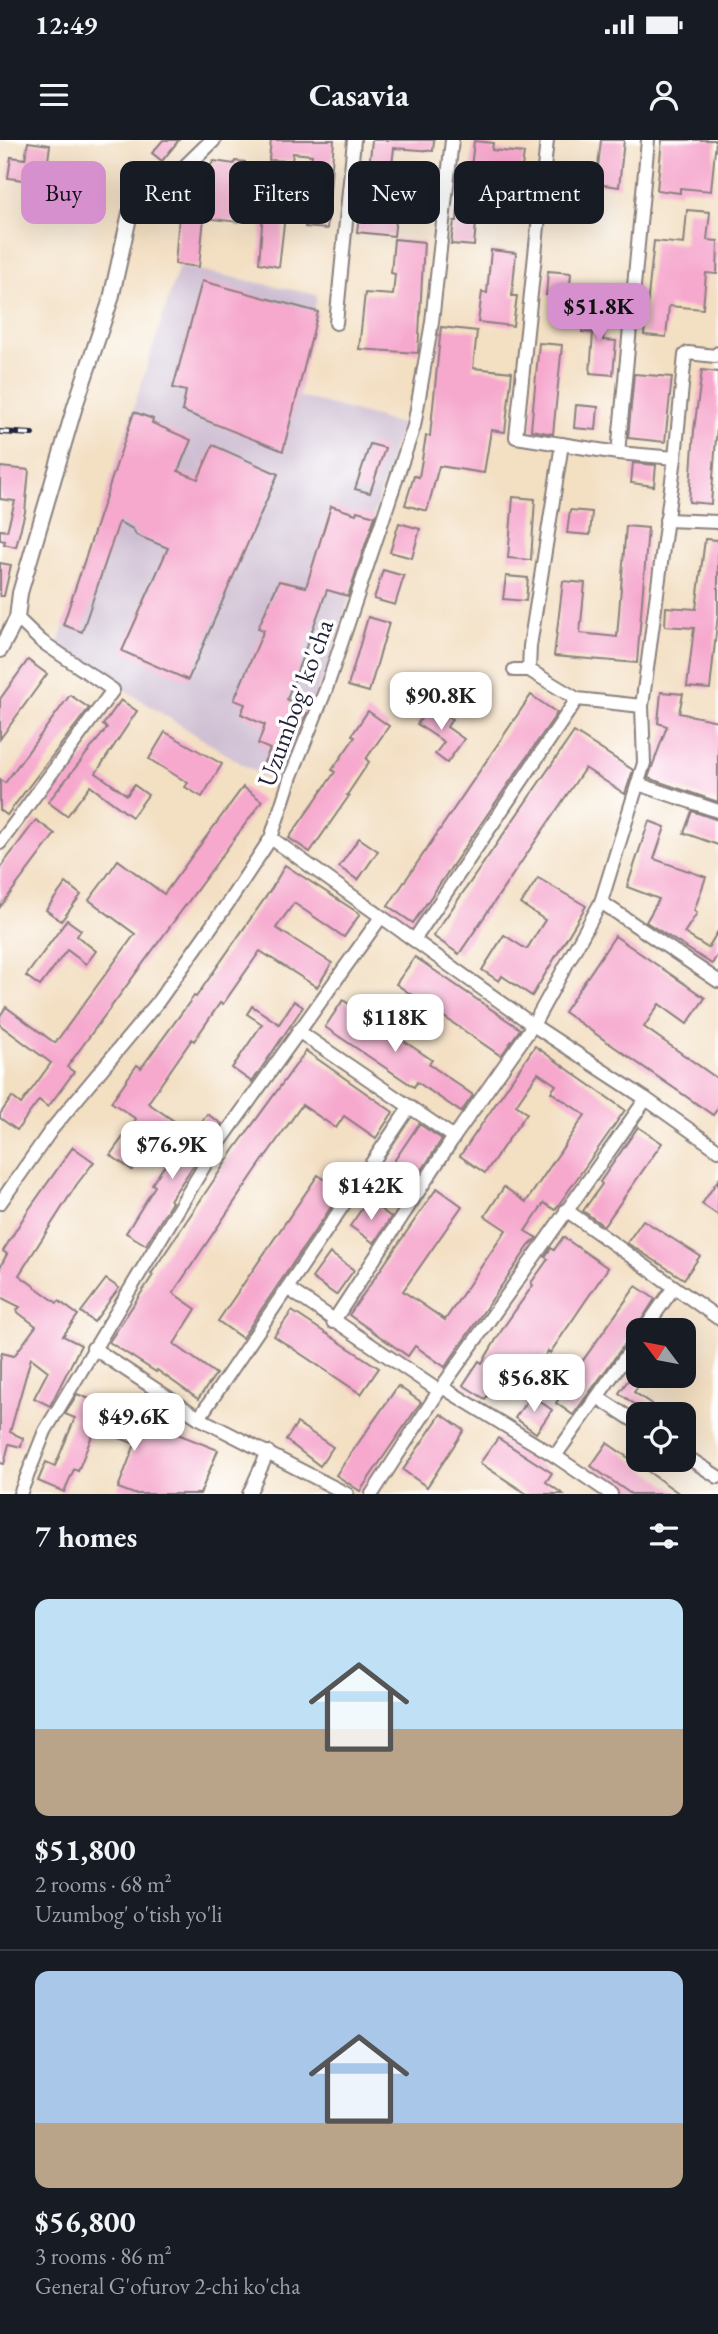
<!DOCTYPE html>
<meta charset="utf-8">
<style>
:root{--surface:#171b24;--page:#242831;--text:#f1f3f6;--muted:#9ea1a6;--line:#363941;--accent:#d690ce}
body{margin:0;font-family:"EB Garamond",serif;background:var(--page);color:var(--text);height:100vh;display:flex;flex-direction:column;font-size:26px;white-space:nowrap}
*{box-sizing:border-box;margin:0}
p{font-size:23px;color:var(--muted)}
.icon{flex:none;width:38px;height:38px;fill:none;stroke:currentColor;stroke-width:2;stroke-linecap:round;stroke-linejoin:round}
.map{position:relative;height:1354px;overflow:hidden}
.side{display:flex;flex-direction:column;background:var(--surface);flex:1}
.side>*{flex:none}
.guide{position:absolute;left:21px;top:21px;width:677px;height:63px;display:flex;gap:14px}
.needle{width:46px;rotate:302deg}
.controls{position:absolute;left:626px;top:1178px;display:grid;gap:14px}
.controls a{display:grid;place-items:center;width:70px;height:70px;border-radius:14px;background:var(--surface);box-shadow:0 7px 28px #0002;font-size:35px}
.price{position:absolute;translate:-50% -60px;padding:0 16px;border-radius:14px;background:#fff;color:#222;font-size:23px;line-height:46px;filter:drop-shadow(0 2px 4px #0008)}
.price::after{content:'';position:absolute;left:50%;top:42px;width:21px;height:16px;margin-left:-10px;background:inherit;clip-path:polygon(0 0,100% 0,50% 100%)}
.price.active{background:var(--accent);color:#111}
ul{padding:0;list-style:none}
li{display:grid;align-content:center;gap:14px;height:371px;padding:0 35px}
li+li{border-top:2px solid var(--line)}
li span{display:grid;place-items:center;height:217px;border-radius:14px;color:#555}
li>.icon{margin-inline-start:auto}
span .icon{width:126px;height:126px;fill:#fffc;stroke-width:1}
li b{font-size:30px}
h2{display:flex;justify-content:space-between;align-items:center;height:84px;padding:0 35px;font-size:30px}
.pill{padding:0 24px;border-radius:14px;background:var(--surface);box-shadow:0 7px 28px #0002;font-size:24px;line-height:63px}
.pill.active{background:var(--accent);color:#111}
.status{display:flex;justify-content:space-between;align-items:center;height:49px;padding:0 35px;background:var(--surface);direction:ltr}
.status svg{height:19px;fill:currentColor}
header{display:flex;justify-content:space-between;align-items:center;height:91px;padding:0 35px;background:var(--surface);font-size:32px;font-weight:700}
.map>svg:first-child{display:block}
.industrial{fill:#cebed2}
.building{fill:#f6a8cd}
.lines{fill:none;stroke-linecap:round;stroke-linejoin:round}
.minor-casing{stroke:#8a807e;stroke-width:16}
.tertiary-casing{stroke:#8a807e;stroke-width:18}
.minor{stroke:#fff;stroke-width:12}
.tertiary{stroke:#fff;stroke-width:14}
.rail-casing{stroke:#22223b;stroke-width:6}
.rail{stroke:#fff;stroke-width:3.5;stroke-dasharray:10;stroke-linecap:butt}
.labels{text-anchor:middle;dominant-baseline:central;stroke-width:7;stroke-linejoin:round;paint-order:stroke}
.street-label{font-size:26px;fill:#22223b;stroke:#fff}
</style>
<div class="status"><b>12:49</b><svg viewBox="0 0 49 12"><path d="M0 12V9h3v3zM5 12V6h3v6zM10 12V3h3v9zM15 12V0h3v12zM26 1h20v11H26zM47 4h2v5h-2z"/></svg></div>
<header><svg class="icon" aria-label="menu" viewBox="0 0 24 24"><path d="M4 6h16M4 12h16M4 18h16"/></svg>Casavia<svg class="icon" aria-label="person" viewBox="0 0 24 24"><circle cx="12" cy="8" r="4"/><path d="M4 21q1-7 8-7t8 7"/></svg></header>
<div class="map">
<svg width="718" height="1354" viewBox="0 0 718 1354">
<rect width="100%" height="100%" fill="#fff"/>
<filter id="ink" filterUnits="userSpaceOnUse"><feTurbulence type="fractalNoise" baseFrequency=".0143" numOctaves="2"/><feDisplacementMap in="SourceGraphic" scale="14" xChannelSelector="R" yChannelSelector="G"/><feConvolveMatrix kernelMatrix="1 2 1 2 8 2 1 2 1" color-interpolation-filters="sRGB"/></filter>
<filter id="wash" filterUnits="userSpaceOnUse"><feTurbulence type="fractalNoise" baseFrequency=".00686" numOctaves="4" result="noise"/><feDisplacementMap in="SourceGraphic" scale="28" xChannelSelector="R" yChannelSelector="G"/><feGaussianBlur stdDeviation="1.57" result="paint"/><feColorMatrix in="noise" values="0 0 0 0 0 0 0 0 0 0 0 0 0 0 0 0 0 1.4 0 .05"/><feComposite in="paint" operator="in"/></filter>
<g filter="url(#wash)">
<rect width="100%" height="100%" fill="#f3dfc2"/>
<path class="industrial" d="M179,126L317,155L299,256L401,284L329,525L277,643L245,626L57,507Z"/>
<g id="blocks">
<g class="building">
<path d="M163,0H179L162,21L152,13Z"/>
<path d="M271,0H334L327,89L305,87L312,15L293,13L292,21L269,20Z"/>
<path d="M372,0H434L433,11L394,8L387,68L397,69L394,96L357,92L360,65H365Z"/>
<path d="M601,0H624L619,47L596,44Z"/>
<path d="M662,0H716L711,51L680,48V53L657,50Z"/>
<path d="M474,1L493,3L492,10L524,13L516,73L485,70V72L477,71L474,106L451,104L454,81H457L460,36L470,37Z"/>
<path d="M28,2L50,5L45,43L8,38L11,17L25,19Z"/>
<path d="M214,21L234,24L235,21L245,22L239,82L204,78L199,127L175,124L179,76H185L188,45L195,46Z"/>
<path d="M554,51L576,53L574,76L552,74Z"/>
<path d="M687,70L710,72L707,100L718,101L717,134L706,133L703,169L669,166L666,197L644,195L654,101L684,104Z"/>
<path d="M263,73L285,75L279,127L259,123Z"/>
<path d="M394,99L424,102L418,213L359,209L365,153L393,155L395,134L391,133Z"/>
<path d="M491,110L516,113L512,156H517L513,186L478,182L482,152L487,153Z"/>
<path d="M548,131L571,133L569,157L546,155Z"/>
<path d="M202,141L318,172L283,311L182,271L186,251L173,248Z"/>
<path d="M584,169L606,171L603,200L616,201L613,235L590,233L593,193L582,192Z"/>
<path d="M441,187L477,191L473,228L512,232L505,292L491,290L484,333L439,326L427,371L405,365L414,336L419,337L426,296H430Z"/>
<path d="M539,203L562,205L553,294L531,290Z"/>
<path d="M702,230L718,232V273L711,364L689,362L694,290Z"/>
<path d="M634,234L672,237L665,302L628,298Z"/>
<path d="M576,265L598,267L596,290L574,288Z"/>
<path d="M134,272L153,279L152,283L191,300L178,331L198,339L213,305L278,334L188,540L122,511L168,408L136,395L133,389L119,382L82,492L63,485Z"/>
<path d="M370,304L385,308L370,353L355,349Z"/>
<path d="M633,323L656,325L654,346L631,343Z"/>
<path d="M0,327L29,330L25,372L16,407L4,404L5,401L0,400V390L7,391L15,361L0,359Z"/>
<path d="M513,357L535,359L531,420L508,418Z"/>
<path d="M331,366L356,374L357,371L375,376L348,456L327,450L287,559L307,573L280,630L264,622L270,609L258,604L265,585L241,574L245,564L234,560L264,490L258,488L279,441L306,447Z"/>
<path d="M570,370L592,372L590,395L567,393Z"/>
<path d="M399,383L420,389L412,418L390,412Z"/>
<path d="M626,386L648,388L637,523L554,516L563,441L585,443L580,493L617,497Z"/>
<path d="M705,399L718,400V474L710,549L687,547L694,488L665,486L666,467L696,469Z"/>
<path d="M0,423L11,425L4,456H0Z"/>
<path d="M383,430L404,436L395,465L374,459Z"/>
<path d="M506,436L528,438L526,461L503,459Z"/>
<path d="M368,477L389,483L369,552L348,546Z"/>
<path d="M28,520L47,534L0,599V559Z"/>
<path d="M661,552L683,554L679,573L718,581V662L648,638L667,586L658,583Z"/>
<path d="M70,555L89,568L7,675L0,670V640L5,643Z"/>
<path d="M531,555L557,573L413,783L388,766Z"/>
<path d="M121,560L137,571L96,633L127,655L134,645L148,655L132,677L90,646L67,676L48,662L107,588L103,585Z"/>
<path d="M431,565L452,579L447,587L464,599L447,623L435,614L444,602L417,584Z"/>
<path d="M368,571L389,586L366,619L369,622L347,655L349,656L310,712L289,698L335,632L332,630L355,597L352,595Z"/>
<path d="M165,592L222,624L202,657L185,647L188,643L149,619Z"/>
<path d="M574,592L633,630L625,654L585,628L459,814L433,796Z"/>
<path d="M243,647L262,661L67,927L74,932L48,967L39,960L17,990L0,978V974L12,957L21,964L51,923L0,885V876L6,867L55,903L135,794L89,760L104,740L118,720L164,754Z"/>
<path d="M692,671L718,680V705L684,693Z"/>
<path d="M36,680L55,694L0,767V728Z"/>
<path d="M649,681L665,687L654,719L706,737L694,771L697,773L684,793L708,808L718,791V814L712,824L646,782L659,759L627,747Z"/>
<path d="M359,698L378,711L358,740L339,727Z"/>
<path d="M285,725L360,774L344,797L294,763L276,788L332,823L317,847L260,811L223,864L220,863L194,901L192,899L148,963L177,983L166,1000L157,994L132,1030L110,1015L136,979L111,962L137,925L141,928L194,856L196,857L272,748Z"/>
<path d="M538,738L586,766L532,856L502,836L499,841L482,830L504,795L526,809L528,807L545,780L521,764Z"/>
<path d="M66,743L81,755L61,781L46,770Z"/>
<path d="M67,780L81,790L77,796L96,811L86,824L67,810L40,846L26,836Z"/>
<path d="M615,796L705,858L687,884L659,864L644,887L718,939V968L713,975L564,872Z"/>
<path d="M415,817L520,889L501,916L396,844Z"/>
<path d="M343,860L432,920L429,924L473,955L461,972L417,942L414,947L325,887Z"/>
<path d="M294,861L303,867L252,942L232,928L262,884L247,874L252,866L279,884Z"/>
<path d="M535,906L625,970L555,1070L544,1063L525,1091L537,1098L529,1106L445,1227L415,1206L408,1216L349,1175L437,1048L462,1066L403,1151L445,1180L506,1090L485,1076L504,1047L526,1062L585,975L551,952L556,945L538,933L516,965L527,973L485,1033L460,1016Z"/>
<path d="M306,911L393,972L376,998L344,976L336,988L302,965L256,1030L173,1153L196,1169L174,1204L216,1234L198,1259L157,1230L156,1232L109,1202L153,1135L151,1134L234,1010Z"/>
<path d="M207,974L222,984L170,1060L172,1062L146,1105L126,1093L155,1046L152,1044L176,1009L181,1013Z"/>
<path d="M419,984L442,999L402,1061L378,1045Z"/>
<path d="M638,987L662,1003L604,1086L583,1071L602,1044L600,1042Z"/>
<path d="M73,1007L94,1022L77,1044L19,1135L57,1163L59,1161L78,1175L63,1196L81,1205L50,1266L34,1258L48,1231L31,1218L10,1292L23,1298L21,1307L9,1304L4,1324L0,1323V1220L2,1213L14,1216L36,1186L16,1171L20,1167L0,1157V1127L7,1114L3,1111L27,1072Z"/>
<path d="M318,1035L342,1051L242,1198L218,1181Z"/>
<path d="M718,1040V1075L702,1064Z"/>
<path d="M368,1060L391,1077L374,1103L350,1086Z"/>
<path d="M643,1080L700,1116L684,1139L627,1103Z"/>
<path d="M563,1097L608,1128L550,1213L548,1211L528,1246L504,1232L485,1259L463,1245L479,1221L482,1223L503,1188L533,1145L531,1143L548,1119L545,1117L551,1108L554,1110Z"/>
<path d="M330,1113L354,1130L336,1155L312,1138Z"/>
<path d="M106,1139L119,1148L94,1182L81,1172Z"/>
<path d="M636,1146L655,1159L635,1190L573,1275L556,1263L580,1227L579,1226Z"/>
<path d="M292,1171L379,1228L361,1254L274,1196Z"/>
<path d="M639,1225V1236H646L634,1252L666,1274H648L619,1253Z"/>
<path d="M398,1246L421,1262L360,1351L336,1335Z"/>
<path d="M77,1254L218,1310L200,1354H134L118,1348L135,1304L95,1288L78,1331L74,1329L64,1352L38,1341L46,1322L55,1326L75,1278L65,1274Z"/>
<path d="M531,1255L552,1270L536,1293L515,1278Z"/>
<path d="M441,1274L464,1290L427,1347L403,1330Z"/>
<path d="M297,1283L333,1307L320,1326L286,1300Z"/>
<path d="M498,1298L552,1333L546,1342L563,1354H527L480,1323Z"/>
<path d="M607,1303L643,1328L680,1354H631L591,1326Z"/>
</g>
</g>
</g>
<g filter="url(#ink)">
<use href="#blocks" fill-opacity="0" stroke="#8a807e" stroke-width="2"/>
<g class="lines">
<defs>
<g id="minor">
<path d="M547,0L516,297L618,313L675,318"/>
<path d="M336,183L354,0"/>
<path d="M618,313L648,0"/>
<path d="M666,380L718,382"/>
<path d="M514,530H529L577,559L642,566"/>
<path d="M529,530L530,506L562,304"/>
<path d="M638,644L718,671"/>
<path d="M271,698L533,885L646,959L718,1010"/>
<path d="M0,703L113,550L41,501L17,478"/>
<path d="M601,762L718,841"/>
<path d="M414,800L577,559"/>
<path d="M298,891L454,997"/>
<path d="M0,1063L52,989L157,863L228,763L271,698L291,636L326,549L414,286L432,182L452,0"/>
<path d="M566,1070L718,1178"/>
<path d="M287,1148L439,1251"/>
<path d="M333,1182L454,997L533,885L601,762L644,623L642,566L675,318L685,215L688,213L715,216L718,213"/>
<path d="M644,1190L674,1147"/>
<path d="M93,1208L199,1278L347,1354"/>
<path d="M442,1247L555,1316L611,1354"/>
<path d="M597,1257L639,1284"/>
<path d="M199,1278L409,968"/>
<path d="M684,1315L718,1337"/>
<path d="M555,1316L639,1198"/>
<path d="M20,1354L45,1291L212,1013L381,777"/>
<path d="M249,1354L268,1312"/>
<path d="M372,1354L439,1251L646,959"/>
</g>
<path id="tertiary" d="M0,510L17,478L20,453L75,266L111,159L130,73L138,62L174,38L213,0"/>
</defs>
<use href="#minor" class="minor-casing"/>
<use href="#tertiary" class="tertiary-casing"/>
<use href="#minor" class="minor"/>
<use href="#tertiary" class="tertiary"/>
<defs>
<path id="rail" d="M0,292L32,294"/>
</defs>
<use href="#rail" class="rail-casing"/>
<use href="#rail" class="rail"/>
</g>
</g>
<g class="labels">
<g class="street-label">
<text transform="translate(295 563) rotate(-70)">Uzumbog' ko'cha</text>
</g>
</g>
</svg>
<div class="controls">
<a><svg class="needle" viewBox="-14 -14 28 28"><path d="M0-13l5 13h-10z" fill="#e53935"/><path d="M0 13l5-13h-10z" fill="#9ea1a6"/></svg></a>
<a><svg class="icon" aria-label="locate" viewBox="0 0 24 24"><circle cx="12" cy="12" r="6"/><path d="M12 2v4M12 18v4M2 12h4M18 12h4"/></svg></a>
</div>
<b class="price active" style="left:599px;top:203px">$51.8K</b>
<b class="price" style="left:441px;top:592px">$90.8K</b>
<b class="price" style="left:395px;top:914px">$118K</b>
<b class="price" style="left:172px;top:1041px">$76.9K</b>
<b class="price" style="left:371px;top:1082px">$142K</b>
<b class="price" style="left:534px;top:1274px">$56.8K</b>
<b class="price" style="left:134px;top:1313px">$49.6K</b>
<div class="guide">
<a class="pill active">Buy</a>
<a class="pill">Rent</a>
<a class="pill">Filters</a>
<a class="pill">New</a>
<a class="pill">Apartment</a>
</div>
</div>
<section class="side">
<h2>7 homes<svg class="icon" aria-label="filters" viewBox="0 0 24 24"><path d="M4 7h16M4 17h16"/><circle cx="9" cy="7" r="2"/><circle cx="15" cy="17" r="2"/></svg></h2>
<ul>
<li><span style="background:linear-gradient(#bfe0f5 60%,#b9a48a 0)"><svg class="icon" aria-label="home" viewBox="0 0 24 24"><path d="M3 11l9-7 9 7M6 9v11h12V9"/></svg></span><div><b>$51,800</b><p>2 rooms · 68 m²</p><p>Uzumbog' o'tish yo'li</p></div></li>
<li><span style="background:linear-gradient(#a9c7e8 70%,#b9a48a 0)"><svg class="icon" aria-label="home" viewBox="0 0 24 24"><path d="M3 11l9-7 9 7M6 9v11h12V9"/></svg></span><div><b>$56,800</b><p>3 rooms · 86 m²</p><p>General G'ofurov 2-chi ko'cha</p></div></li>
</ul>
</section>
